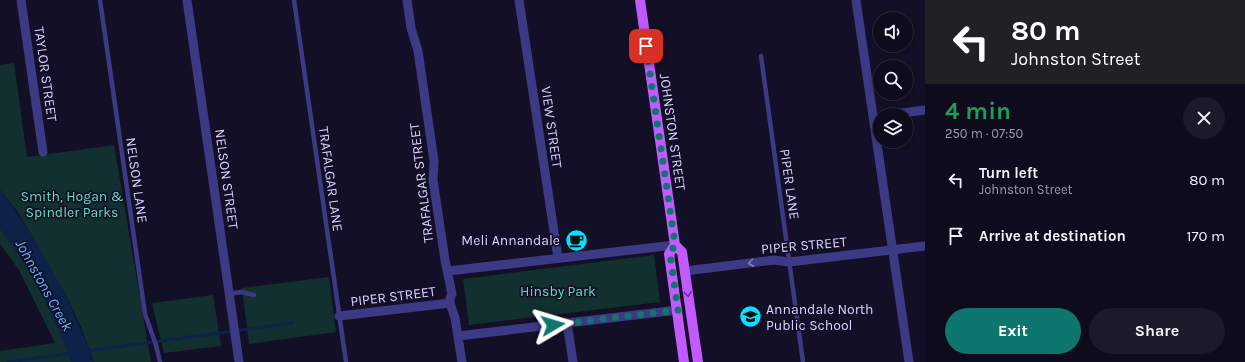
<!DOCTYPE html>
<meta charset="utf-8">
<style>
body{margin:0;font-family:Karla,sans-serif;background:#1c1929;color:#f1f3f6;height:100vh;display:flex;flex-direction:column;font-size:15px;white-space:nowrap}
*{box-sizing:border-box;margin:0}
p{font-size:13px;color:#9b9ba3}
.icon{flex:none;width:22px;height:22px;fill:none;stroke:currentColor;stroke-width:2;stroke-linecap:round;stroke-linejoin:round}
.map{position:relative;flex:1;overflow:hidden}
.side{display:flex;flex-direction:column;background:#0e0b1c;width:320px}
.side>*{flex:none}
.top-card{background:#202124;color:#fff;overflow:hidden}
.controls{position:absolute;left:873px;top:12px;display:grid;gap:8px}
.controls a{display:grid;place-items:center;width:40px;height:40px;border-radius:50%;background:#0e0b1c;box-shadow:0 2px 6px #0003,0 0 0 1px #2e2b3b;font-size:20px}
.pin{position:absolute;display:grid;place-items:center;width:34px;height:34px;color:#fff;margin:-17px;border-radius:8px;box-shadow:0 2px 6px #0006}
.me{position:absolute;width:44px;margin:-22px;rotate:83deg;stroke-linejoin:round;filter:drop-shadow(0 0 3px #0008)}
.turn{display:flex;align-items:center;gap:14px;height:84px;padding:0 20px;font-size:18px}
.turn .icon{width:52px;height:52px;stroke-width:2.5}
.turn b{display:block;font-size:28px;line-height:34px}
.round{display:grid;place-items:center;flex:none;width:42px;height:42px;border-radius:21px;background:#1c1929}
.headline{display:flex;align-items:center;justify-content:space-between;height:68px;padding:0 20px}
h1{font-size:24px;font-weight:700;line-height:30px;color:#1e9e55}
.button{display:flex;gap:8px;margin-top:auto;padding:8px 20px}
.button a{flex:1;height:46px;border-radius:24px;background:#0f766e;color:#fff;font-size:16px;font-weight:700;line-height:46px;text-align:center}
.button a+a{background:#1c1929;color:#f1f3f6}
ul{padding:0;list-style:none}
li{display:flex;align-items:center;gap:12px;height:56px;padding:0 20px}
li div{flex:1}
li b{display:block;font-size:15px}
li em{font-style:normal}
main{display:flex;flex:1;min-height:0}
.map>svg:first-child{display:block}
.green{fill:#12302f}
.water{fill:#0c2248}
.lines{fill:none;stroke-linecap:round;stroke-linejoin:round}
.stream{stroke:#0c2248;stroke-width:3}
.service{stroke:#3d3a85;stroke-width:4.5}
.minor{stroke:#3d3a85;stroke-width:9}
.primary{stroke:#c25bff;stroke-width:10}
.oneway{stroke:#837fbc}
.oneway2{stroke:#623188}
.route{stroke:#0f766e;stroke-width:7;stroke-dasharray:0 12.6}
.labels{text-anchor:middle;stroke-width:3.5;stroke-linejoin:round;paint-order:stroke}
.street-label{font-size:14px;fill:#d9d4ff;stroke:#130f26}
.park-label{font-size:14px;fill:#5fe0c0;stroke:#130f26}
.poi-label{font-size:14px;fill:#d9d4ff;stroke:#130f26;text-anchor:end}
.water-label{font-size:15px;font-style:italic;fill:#62b6ff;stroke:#130f26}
</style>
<main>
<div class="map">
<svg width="925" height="362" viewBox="0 0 925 362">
<rect width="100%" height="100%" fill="#130f26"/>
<path class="green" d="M14,63L27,157L114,145L151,362H94L81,327L64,292L19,214L0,190V65Z
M0,228C31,269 54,314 72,362H0V351L55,343L19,270L0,244Z
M654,255L660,302L469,325L463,279Z
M329,277L336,332L249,344L242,288Z
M213,295L221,346L164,353L152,303Z"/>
<path class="water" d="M0,190C40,243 71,300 94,362H72L45,300L30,272L0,228Z"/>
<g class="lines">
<path class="stream" d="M87,351L293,323
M8,362L72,353"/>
<path class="service" d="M100,0L145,314L156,345L160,362
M294,0L346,362
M761,56L803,362
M230,294L241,292L254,295"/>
<path class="minor" d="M21,0L43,152
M187,0L239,362
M407,0L411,28L418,51L434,161L433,180L445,260L452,294L450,298V303L455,318L462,362
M519,0L558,258
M856,0L909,362
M888,115L925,110
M448,271L675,245
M685,271L774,260L789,262L925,246
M339,316L450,303
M567,323L573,362
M458,336L678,310"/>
<path class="primary" d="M640,0L675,245L682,252L698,362
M675,245L669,254L684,362"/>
</g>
<defs><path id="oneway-chevron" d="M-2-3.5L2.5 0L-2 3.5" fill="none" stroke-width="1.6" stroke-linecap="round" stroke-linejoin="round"/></defs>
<use class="oneway" href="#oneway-chevron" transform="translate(751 263) rotate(173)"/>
<use class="oneway2" href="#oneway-chevron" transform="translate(688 294) rotate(82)"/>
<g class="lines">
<path class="route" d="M553,325L678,310L670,254L675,244L646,46"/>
</g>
<defs>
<symbol id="cafe-disc" viewBox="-11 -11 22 22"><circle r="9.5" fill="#00e5ff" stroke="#130f26"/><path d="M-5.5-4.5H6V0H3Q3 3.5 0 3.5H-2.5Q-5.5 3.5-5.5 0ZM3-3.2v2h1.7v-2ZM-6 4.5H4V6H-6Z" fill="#111"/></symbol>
<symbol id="school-disc" viewBox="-11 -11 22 22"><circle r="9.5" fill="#00e5ff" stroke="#130f26"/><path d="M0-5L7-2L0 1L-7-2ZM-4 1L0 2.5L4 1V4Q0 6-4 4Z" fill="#111"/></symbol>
</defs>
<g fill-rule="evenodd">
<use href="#cafe-disc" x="564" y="228" width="25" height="25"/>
<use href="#school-disc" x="738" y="304" width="25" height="25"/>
</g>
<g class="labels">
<g class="street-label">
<text transform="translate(46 74) rotate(82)" y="5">TAYLOR STREET</text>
<text transform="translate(552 127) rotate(82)" y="5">VIEW STREET</text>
<text transform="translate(673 132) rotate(82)" y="5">JOHNSTON STREET</text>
<text transform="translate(227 179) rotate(82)" y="5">NELSON STREET</text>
<text transform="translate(331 179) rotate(82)" y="5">TRAFALGAR LANE</text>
<text transform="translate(137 180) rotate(82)" y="5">NELSON LANE</text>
<text transform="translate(421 183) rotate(-97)" y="5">TRAFALGAR STREET</text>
<text transform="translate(790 184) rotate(82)" y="5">PIPER LANE</text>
<text transform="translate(804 245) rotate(-5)" y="5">PIPER STREET</text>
<text transform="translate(393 296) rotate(-7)" y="5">PIPER STREET</text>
</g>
<g class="park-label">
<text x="72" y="201">Smith, Hogan &amp;<tspan x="72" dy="16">Spindler Parks</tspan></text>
<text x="558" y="296">Hinsby Park</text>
</g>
<g class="poi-label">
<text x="560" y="245">Meli Annandale</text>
<text x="766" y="314" text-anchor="start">Annandale North<tspan x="766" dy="16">Public School</tspan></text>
</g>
<g class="water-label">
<text transform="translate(44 285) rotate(61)" y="5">Johnstons Creek</text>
</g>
</g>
</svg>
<div class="controls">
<a><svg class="icon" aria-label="sound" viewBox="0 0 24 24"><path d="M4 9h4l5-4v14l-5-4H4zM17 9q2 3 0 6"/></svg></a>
<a><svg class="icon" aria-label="search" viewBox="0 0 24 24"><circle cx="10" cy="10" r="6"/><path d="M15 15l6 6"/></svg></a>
<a><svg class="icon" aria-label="layers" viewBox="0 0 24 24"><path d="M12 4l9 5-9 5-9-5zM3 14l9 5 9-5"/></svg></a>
</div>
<div class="pin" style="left:646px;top:46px;background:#d93025"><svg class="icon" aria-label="arrive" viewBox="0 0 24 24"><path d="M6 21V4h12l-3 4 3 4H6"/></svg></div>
<svg class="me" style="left:553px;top:325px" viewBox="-20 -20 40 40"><path d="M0-17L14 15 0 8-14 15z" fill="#0f766e" stroke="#fff" stroke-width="4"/></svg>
</div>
<section class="side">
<div class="top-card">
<div class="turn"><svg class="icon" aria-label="left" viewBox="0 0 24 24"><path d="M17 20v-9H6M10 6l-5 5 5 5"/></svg><div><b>80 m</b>Johnston Street</div></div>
</div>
<div class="headline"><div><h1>4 min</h1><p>250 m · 07:50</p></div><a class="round"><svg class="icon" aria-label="close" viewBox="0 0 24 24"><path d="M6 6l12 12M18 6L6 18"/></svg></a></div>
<ul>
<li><svg class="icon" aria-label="left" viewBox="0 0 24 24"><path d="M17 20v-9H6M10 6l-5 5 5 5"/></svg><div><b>Turn left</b><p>Johnston Street</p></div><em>80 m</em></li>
<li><svg class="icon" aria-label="arrive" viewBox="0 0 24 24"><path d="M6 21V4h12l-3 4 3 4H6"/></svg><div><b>Arrive at destination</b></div><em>170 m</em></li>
</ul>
<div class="button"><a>Exit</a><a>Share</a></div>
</section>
</main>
